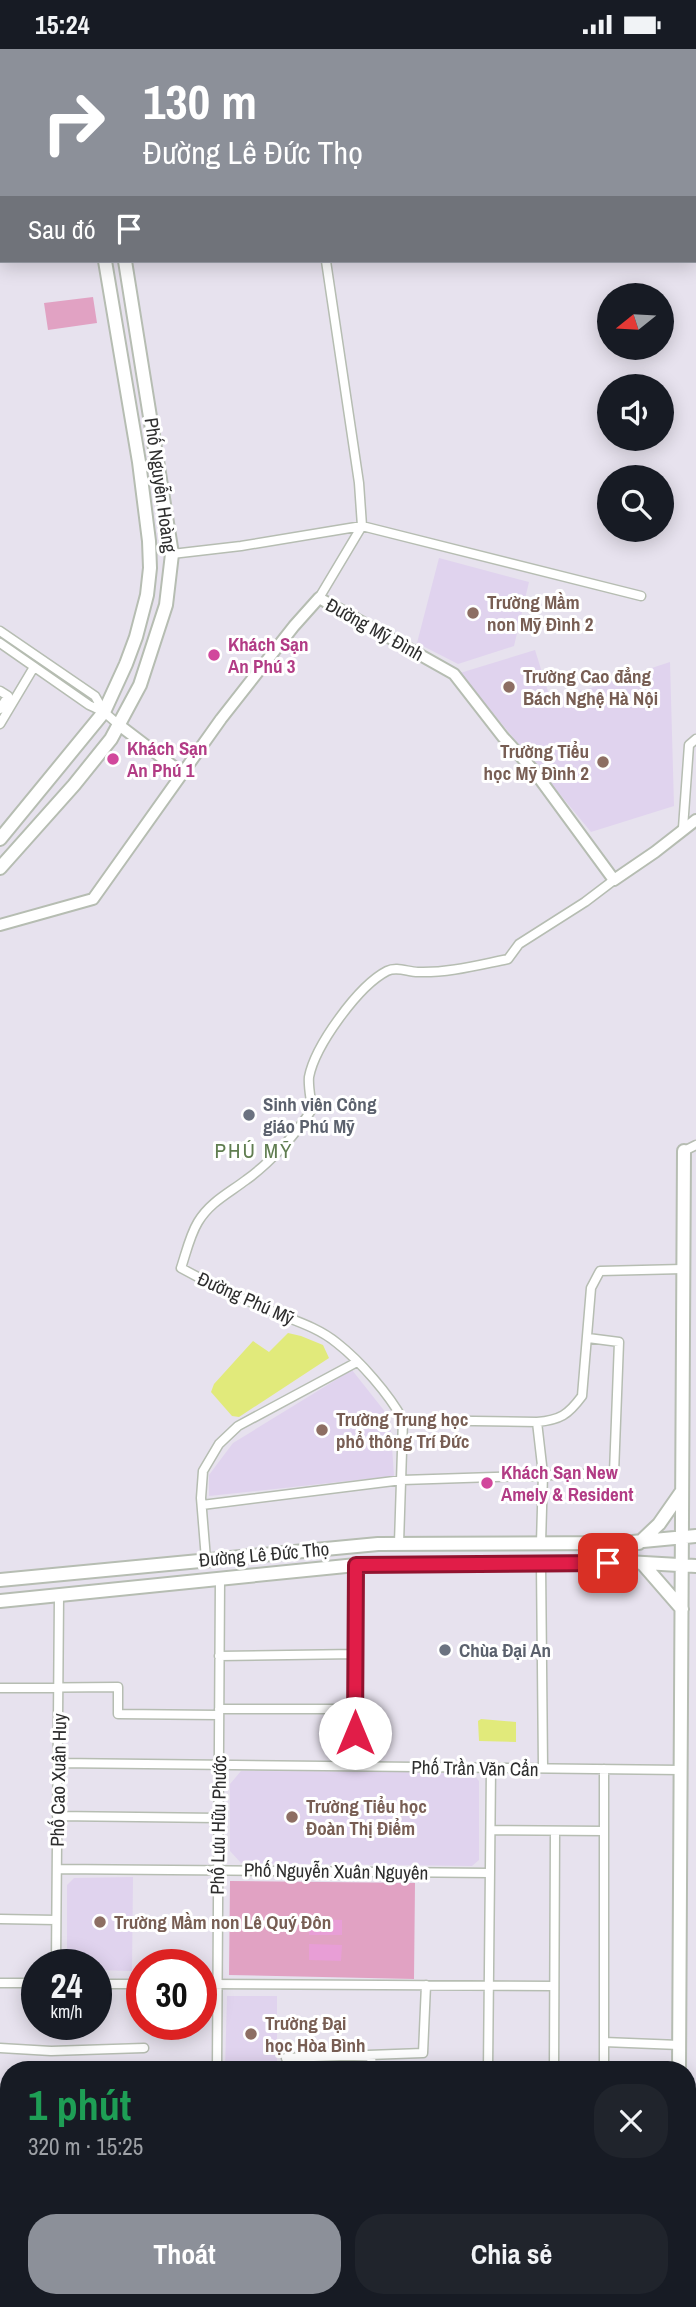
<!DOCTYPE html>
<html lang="vi">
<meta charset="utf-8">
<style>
body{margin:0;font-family:"Archivo Narrow",sans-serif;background:#20242c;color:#f1f3f6;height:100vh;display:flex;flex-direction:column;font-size:26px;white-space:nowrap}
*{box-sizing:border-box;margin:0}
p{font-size:23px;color:#9ea1a6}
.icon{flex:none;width:38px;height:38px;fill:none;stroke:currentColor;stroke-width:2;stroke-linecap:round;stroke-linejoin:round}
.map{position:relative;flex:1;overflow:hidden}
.details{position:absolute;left:0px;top:2012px;width:696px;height:247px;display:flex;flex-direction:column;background:#171b24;border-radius:28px 28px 0 0;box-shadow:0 4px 18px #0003}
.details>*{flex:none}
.hud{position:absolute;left:0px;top:0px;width:696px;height:214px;box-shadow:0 4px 18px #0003;background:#8c9099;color:#fff;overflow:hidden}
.needle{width:46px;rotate:252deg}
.tools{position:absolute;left:597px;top:234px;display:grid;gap:14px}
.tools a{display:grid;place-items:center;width:77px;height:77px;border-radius:50%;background:#171b24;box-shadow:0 4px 18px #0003;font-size:35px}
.speed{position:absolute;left:21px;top:1900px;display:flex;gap:14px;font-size:35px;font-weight:700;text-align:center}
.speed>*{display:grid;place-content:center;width:91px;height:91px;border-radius:50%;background:#171b24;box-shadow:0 4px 18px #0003;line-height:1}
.speed small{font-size:18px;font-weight:400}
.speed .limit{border:10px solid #d22;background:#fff;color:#111}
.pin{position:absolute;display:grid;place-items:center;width:60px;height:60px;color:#fff;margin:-30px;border-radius:14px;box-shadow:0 4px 10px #0006}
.me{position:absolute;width:77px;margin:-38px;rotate:0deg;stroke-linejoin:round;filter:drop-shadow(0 0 5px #0008)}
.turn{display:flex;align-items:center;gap:24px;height:147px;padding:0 28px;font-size:32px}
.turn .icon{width:91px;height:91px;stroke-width:2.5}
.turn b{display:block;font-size:49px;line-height:60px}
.then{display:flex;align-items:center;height:66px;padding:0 28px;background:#0003;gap:14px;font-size:26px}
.round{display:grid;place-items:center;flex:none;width:74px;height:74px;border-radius:28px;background:#20242c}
.headline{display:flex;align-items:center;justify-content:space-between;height:119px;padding:0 28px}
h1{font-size:42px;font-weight:700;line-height:52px;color:#1e9e55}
.cta{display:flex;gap:14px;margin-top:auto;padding:14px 28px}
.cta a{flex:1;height:80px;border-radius:28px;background:#8c9099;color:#fff;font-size:28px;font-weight:700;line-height:80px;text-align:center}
.cta a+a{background:#20242c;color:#f1f3f6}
.status{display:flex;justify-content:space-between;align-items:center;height:49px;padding:0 35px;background:#171b24;direction:ltr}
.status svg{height:19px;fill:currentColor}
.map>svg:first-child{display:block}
.education{fill:#e0d3ee}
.green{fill:#e1a2c3}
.pitch{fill:#e89ed6}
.water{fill:#e1ea7b}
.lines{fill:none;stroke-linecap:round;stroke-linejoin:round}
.minor-casing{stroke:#b6bdb2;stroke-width:11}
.tertiary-casing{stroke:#b6bdb2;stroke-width:14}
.secondary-casing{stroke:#b6bdb2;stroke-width:16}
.primary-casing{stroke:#c4c4c4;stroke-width:16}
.motorway-casing{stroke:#c4c4c4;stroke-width:19}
.minor{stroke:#fff;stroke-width:8}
.tertiary{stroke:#fff;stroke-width:10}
.secondary{stroke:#fff;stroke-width:12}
.primary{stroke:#b56aeb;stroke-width:12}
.motorway{stroke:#8964f7;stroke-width:16}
.route-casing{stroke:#92132f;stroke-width:18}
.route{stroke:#e11d48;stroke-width:12}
.education-dot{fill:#8d6e63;stroke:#fff;stroke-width:2.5}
.hotel-dot{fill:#d1479c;stroke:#fff;stroke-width:2.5}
.worship-dot{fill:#6b7280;stroke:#fff;stroke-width:2.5}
.labels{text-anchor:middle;stroke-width:6;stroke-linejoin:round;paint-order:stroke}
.street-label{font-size:19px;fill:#2e2e2e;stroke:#fff}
.education-label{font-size:19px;font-weight:bold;fill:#785e54;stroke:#fff;text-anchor:start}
.hotel-label{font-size:19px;font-weight:bold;fill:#b23c85;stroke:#fff;text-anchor:start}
.worship-label{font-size:19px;font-weight:bold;fill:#5b616d;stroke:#fff;text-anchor:start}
.neighbourhood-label{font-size:21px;letter-spacing:2px;fill:#607d50;stroke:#fff}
</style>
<div class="status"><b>15:24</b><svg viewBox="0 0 49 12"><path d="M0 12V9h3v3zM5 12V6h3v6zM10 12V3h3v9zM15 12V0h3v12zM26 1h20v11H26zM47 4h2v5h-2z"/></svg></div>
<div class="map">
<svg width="696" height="2258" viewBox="0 0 696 2258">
<rect width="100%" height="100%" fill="#e7e2ee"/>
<path class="education" d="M439,509L529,533L514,597L458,615L417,594Z
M535,601L551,652L670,613L674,757L591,783L460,624Z
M352,1321L390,1369L394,1427L209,1447V1426L233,1394Z
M241,1722L471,1723L479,1732V1811L472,1817L241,1814L230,1802V1735Z
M133,1828L132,1922L96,1921V1916H72L67,1910V1836L74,1829Z
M227,1947H277V2021H225Z"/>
<path class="green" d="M93,248L97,274L48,281L44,254Z
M230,1832L415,1834L414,1930L229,1926Z"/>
<path class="pitch" d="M310,1870L342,1871V1886H309Z
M309,1895L342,1896L341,1912L309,1911Z"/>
<path class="water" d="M288,1284L301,1287L323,1296L329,1309L239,1368L232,1367L211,1343L214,1335L253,1292L269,1303Z
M481,1670L516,1673V1693L479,1692L478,1672Z"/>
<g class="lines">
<defs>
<path id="minor" d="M172,505L241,497L362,477L641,547
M319,549L362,477L359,434L326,212
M0,582L95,647L104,663
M0,594L89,656L104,663L119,676
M0,642L8,647L0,660
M0,675L34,618
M683,779L689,696L696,690
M684,1102L696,1096
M403,1371L537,1373L543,1425L541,1494
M537,1373C560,1371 568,1366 582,1347L591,1239L600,1222L683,1220
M202,1456L402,1431L614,1424L619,1293L588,1289
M399,1494L403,1371C389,1345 360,1312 337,1294C315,1276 288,1270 264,1259C236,1247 208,1234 181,1219C186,1204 190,1186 198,1173C210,1153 229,1144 246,1131C270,1114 297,1084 312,1060C311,1050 308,1038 309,1028C315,997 358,937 387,922C397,917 408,923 418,923C449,924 478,916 508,910L519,895L585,853L614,831
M206,1510L201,1449L203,1422L219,1395L238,1377L357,1313
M541,1515L543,1719
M219,1607L356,1605
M0,1639L118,1638V1665L219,1666
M219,1660H355
M58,1714L681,1721
M355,1717L356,1516
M57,1767L218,1769
M491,1781L604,1782
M57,1820L490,1824
M0,1870L56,1871
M56,1916L59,1547
M0,1934H37
M96,1935H142
M201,1935L554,1937
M604,1993L679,1996
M0,1999L51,2002L144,1999
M371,2006L372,2021
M286,2009L423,2004L426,1936
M217,2021L220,1530
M488,2021L491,1719
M554,2021L555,1782
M604,2021V1720
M0,2216L9,2209
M0,2247L6,2252V2258
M73,2250V2258
M161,2250V2258
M274,2250V2258
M482,2250L483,2258
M531,2250V2258
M579,2250V2258
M118,2258V2250
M213,2258V2250
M317,2258V2250
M392,2258V2250
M436,2258V2250"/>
<path id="tertiary" d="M119,676L182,724
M0,876L93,850L221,670L294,577L319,549L454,625L503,688L534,722L614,831L655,803L696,771
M0,2107H9
M688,2109L696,2110
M0,2137H9
M688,2139H696"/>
<path id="secondary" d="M73,0V2
M89,0L90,2
M0,790L104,663L126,615L136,588L147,546L150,519L149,492L139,413L105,212
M0,819L74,736L111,690L140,636L166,556L172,505L125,212
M639,1494L659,1475L682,1442
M642,1514L682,1560
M0,1531L378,1495L622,1494L696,1487
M0,1552L356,1516L627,1513L696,1517
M679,2021L684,1102
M677,2258V2250"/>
<path id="primary" d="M639,0L640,2
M541,2L553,0
M695,20L696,19
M0,86H2
M0,139H2"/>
<path id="motorway" d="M606,2L614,0
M695,5H696
M0,101L2,100
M0,125H2"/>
</defs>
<use href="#minor" class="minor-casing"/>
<use href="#tertiary" class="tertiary-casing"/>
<use href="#secondary" class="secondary-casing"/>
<use href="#primary" class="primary-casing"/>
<use href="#motorway" class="motorway-casing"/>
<use href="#minor" class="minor"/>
<use href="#tertiary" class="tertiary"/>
<use href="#secondary" class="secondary"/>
<use href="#primary" class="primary"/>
<use href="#motorway" class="motorway"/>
</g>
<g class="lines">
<defs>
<path id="route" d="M355,1684L356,1516L608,1514"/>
</defs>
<use href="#route" class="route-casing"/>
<use href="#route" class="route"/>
</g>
<g class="education-dot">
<circle cx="473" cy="564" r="7"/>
<circle cx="509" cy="638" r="7"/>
<circle cx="603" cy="713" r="7"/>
<circle cx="322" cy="1381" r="7"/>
<circle cx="292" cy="1768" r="7"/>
<circle cx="100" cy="1873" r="7"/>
<circle cx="251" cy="1985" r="7"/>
</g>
<g class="hotel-dot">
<circle cx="214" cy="606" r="7"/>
<circle cx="113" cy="710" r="7"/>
<circle cx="487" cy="1434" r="7"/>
</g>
<g class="worship-dot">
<circle cx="249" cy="1066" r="7"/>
<circle cx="445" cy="1601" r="7"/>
</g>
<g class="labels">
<g class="street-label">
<text transform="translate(161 436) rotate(82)" y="7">Phố Nguyễn Hoàng</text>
<text transform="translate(375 580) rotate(29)" y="7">Đường Mỹ Đình</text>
<text transform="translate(246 1249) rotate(24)" y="7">Đường Phú Mỹ</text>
<text transform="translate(264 1505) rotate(-5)" y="7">Đường Lê Đức Thọ</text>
<text transform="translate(475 1719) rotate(1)" y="7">Phố Trần Văn Cẩn</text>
<text transform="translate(58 1731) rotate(-89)" y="7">Phố Cao Xuân Huy</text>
<text transform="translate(218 1776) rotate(-89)" y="7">Phố Lưu Hữu Phước</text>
<text transform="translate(336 1822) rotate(1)" y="7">Phố Nguyễn Xuân Nguyên</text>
</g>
<g class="education-label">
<text x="487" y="560">Trường Mầm<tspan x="487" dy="22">non Mỹ Đình 2</tspan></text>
<text x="523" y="634">Trường Cao đẳng<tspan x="523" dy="22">Bách Nghệ Hà Nội</tspan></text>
<text x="589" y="709" text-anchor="end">Trường Tiểu<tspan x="589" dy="22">học Mỹ Đình 2</tspan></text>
<text x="336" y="1377">Trường Trung học<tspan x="336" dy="22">phổ thông Trí Đức</tspan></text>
<text x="306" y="1764">Trường Tiểu học<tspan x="306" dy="22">Đoàn Thị Điểm</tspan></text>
<text x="114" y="1880">Trường Mầm non Lê Quý Đôn</text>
<text x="265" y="1981">Trường Đại<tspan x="265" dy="22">học Hòa Bình</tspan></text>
</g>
<g class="hotel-label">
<text x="228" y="602">Khách Sạn<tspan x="228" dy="22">An Phú 3</tspan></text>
<text x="127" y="706">Khách Sạn<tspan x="127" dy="22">An Phú 1</tspan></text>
<text x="501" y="1430">Khách Sạn New<tspan x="501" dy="22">Amely &amp; Resident</tspan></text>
</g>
<g class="worship-label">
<text x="263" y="1062">Sinh viên Công<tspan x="263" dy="22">giáo Phú Mỹ</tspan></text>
<text x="459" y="1608">Chùa Đại An</text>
</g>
<g class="neighbourhood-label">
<text x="254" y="1109">PHÚ MỸ</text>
</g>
</g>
</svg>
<div class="tools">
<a><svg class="needle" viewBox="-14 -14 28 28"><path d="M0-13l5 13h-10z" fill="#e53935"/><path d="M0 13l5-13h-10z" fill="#9ea1a6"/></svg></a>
<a><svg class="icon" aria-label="sound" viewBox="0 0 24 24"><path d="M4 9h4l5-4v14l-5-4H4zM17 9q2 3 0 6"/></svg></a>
<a><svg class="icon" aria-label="search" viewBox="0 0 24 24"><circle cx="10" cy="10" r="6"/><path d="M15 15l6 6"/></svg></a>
</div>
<div class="speed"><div>24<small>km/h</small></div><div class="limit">30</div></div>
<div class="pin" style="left:608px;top:1514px;background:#d93025"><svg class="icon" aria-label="arrive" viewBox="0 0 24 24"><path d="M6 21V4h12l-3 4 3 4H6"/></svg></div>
<svg class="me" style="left:355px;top:1684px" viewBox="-20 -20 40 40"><circle r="19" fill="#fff"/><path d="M0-13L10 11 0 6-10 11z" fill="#e11d48"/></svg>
<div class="hud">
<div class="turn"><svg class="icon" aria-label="right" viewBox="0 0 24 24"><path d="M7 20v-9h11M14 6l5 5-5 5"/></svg><div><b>130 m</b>Đường Lê Đức Thọ</div></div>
<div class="then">Sau đó<svg class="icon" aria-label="arrive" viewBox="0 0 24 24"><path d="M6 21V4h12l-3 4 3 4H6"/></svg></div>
</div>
<section class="details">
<div class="headline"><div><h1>1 phút</h1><p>320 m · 15:25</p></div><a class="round"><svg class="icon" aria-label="close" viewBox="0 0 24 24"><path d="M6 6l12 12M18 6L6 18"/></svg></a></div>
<div class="cta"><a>Thoát</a><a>Chia sẻ</a></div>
</section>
</div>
